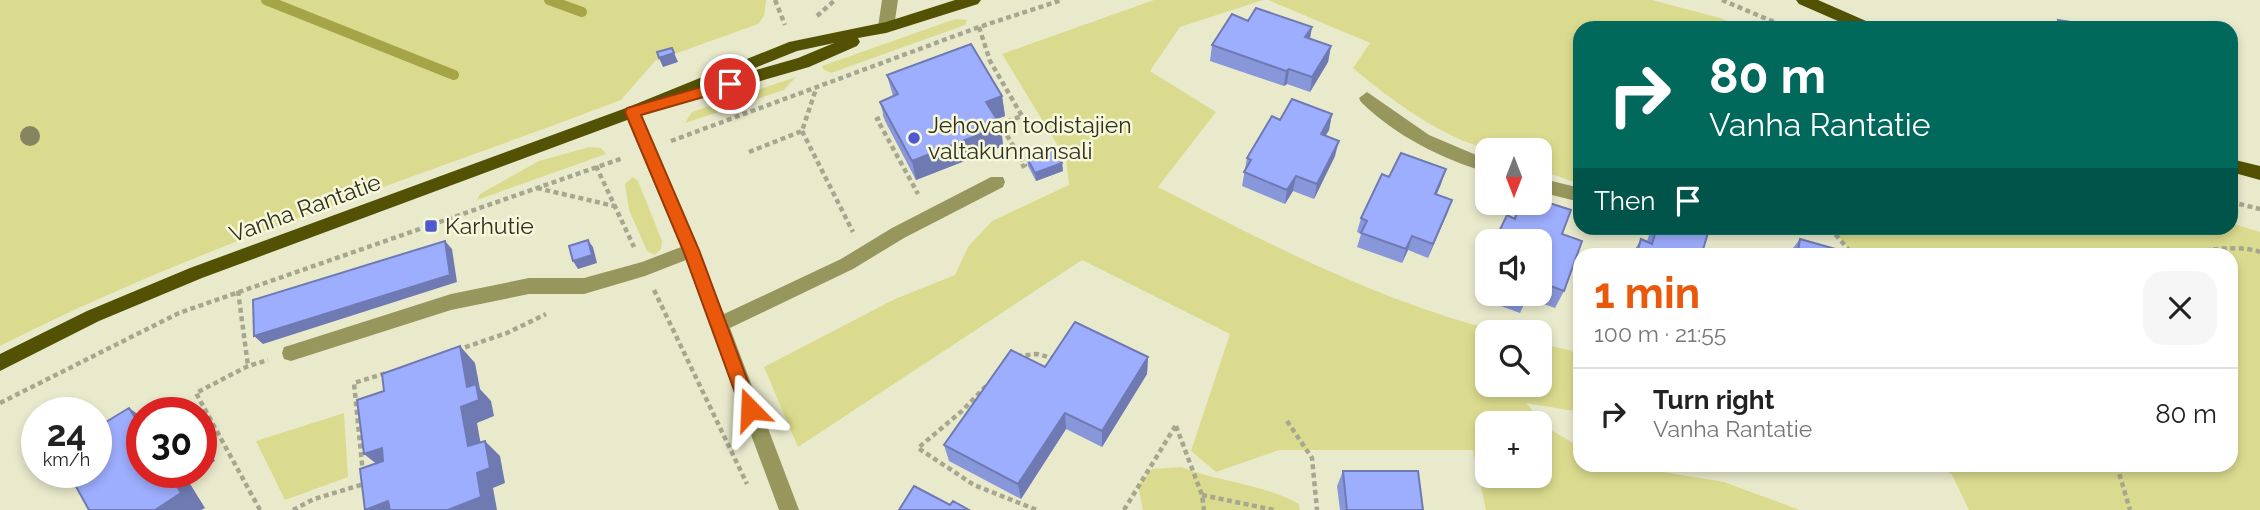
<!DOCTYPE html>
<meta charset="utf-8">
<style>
body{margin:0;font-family:Raleway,sans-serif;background:#f6f6f6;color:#222;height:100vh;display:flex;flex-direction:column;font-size:26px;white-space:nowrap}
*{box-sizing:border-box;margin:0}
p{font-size:23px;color:#767676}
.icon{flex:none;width:38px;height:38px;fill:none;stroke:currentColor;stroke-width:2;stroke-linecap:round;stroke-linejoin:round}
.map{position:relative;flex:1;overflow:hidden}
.drawer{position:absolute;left:1573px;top:248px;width:665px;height:224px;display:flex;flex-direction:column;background:#fff;border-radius:21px;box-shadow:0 4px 10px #0003}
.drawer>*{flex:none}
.guide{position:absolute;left:1573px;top:21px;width:665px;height:214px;border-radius:21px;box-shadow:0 4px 10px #0003;background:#00695c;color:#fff;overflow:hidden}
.needle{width:46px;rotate:180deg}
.fabs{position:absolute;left:1475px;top:138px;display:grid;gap:14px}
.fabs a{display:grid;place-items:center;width:77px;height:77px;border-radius:14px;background:#fff;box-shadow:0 4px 10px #0003;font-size:35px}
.speed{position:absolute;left:21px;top:397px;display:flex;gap:14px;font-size:35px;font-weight:700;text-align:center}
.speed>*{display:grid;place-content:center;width:91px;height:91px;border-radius:50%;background:#fff;box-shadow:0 4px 10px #0003;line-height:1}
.speed small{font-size:18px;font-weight:400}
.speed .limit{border:10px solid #d22;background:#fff;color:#111}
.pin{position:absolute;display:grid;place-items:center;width:60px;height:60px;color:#fff;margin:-30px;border:4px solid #fff;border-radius:50%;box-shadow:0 2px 7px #0007}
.me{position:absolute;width:77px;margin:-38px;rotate:339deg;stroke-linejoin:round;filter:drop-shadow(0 0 5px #0008)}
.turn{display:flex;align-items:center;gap:24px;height:147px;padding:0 21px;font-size:32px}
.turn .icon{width:91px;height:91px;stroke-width:2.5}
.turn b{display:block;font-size:49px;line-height:60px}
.then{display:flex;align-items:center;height:66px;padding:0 21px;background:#0003;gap:14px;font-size:26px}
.round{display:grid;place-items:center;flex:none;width:74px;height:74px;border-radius:21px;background:#f6f6f6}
.headline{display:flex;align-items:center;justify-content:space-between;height:119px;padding:0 21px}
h1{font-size:42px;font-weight:700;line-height:52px;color:#ea580c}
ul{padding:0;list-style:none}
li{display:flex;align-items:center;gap:21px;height:91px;padding:0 21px;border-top:2px solid #e0e0e0}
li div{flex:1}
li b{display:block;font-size:26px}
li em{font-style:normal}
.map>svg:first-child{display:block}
.green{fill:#dbdb8f;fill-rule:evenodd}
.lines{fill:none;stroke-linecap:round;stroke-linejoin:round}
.stream{stroke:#a5a447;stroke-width:10}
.path{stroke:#a7a790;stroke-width:4.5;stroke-dasharray:5 3.5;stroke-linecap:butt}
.minor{fill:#97975d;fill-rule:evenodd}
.major{fill:#535204;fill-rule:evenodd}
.tree{fill:#858561}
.wall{fill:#8896da}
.shaded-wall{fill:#6f7ab2}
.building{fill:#9eaefe;stroke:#6f7ab2;stroke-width:2}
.route{fill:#ea580c;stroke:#983908;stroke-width:2}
.poi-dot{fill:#4f59cf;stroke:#f7f8d9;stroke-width:2.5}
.labels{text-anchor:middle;stroke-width:5;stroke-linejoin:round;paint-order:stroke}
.poi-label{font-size:23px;fill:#2f2f24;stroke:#f7f8d9;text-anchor:start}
.street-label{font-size:23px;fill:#2f2f24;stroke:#f7f8d9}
</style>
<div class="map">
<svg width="2260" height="510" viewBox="0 0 2260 510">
<rect width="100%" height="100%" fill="#e9eacc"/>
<path class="green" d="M0,0H766V2L764,16L758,24L655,61L621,100C414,179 198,245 0,346Z
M1154,0H1263L1180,27L1150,71L1216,112L1158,187C1269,244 1380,302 1501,332H1488V385H1540V343L1580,353V412L1526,403L1548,428L1580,447V466L1650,470L1724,482L1800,510H1486L1473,450H1279L1216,472L1191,451L1230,334L1082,260L798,447L764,367L895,299L955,275L968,247L992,221L1069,185L1066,159L1002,54ZM1488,424H1540V476H1488Z
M1268,0H1652L1720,18L1744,28H1580V184L1540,170V150C1525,150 1506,154 1491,150C1442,138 1391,100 1353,68L1370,43Z
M955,19L967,20L965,25L831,73L823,69L822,66Z
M796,77L784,90L685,123L692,112Z
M589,147L601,148L606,154L477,200L480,194L539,161Z
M633,177L638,181L662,241L661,249L655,255L647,251L629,210L625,184Z
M2231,223L2260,232V510H1969L1952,475L1940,466H2231V256L1854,255L1833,230L1836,228H2231Z
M344,413L348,477L285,500L256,441Z
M1182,467C1221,483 1262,483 1299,504L1300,510H1143L1138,486L1152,469Z"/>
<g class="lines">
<path class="stream" d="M266,0L454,75
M549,0L582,12"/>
<path class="path" d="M775,0L785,25
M1722,0L1788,28
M817,16L835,0
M979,27L990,61L1022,116L1000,124L1025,165L1019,168
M888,115L877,119L918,194
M802,131L853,232
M671,141L979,27L1062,0
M749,152L802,131L817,86
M596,166L634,247
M537,188L614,206
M2231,202L2260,209
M1830,228L1854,256
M2180,256C2203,250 2237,244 2260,252
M654,290L747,484
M238,291L248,366
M457,350L507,333L546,314
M1017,356L1037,354L1056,359
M986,386L962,411L918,448L974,485L1037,510
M0,403L179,313L623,158
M1287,421L1312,458L1317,510
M1176,426L1202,495L1204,510
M2117,466L2130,510
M363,474L354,383L386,373
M1202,495L1274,510
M260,510L196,393L248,366L268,360
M293,510L314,499L364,484
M1124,510L1176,425"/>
<path class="minor" d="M882,0H898L894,27L886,33L878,27Z
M1367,92L1429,135L1488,160V173C1441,158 1397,137 1361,102L1359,98Z
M632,106L640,112L724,314L841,259L892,228L991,177H1003L1005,182L1003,187L904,238L853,269L730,328L799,510H779L686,260L645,276L584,294H529L451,310L291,361L284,359L282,353L284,347L291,345L451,294L529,278H584L642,262L681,247L624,112Z
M1540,178L1580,188V202L1540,192Z"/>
<path class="major" d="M955,0H981L978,4L886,33L858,38L860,42L857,46L809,67L719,93L713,91L712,86L638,116L202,278L99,321L0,371V354L87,311L190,268L626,108L789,42L886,22ZM834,43L798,58L735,76L797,51Z
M1796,0H1818L1873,24L1876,28H1854L1799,4Z
M2231,159L2260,166V180L2231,172Z"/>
</g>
<circle class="tree" cx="30" cy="136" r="10"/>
<path class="wall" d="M2058,20L2103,28H2051Z
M1248,21L1312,27L1310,39L1331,46L1328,62L1310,92L1287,84L1284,86L1210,61L1212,45Z
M887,75L1002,96L1005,116L996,119L1001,126L1003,146L916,180L885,121L880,102L893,96Z
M1332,114L1329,130L1325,136L1335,156L1314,199L1293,191L1285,204L1242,186L1247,158L1280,120Z
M1027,158L1062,163L1063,171L1036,181L1028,166Z
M1389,177L1441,184L1437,194L1452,200L1428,258L1408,250L1402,263L1357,247L1361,234L1357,232L1361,218Z
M1520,203H1540L1562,234L1564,291L1555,308L1527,298L1520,313L1476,297L1482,279L1478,278L1488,256V294H1540V242L1513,219Z
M1653,228H1692L1701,256H1631L1641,239L1647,241L1649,235Z
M1800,239L1845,256H1788L1789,253Z
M1148,357L1147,374L1102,447L1066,429L1021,499L949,461L944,445L1045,367Z
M1343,471L1423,510H1340L1337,486Z"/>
<path class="shaded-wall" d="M1312,27L1309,42L1305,37Z
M1331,46L1328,62L1310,92L1312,77Z
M672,48L678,62L663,67L659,58Z
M1289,69L1287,84L1284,86L1286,71Z
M1002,96L1005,116L989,122L986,102Z
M1332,114L1329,130L1318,149L1321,134Z
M1001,126L1003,146L916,180L912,161Z
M1339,141L1335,156L1314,199L1317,184Z
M1062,163L1063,171L1036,181L1035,173Z
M1446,169L1441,184L1430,208L1435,194Z
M1296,176L1293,191L1285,204L1287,190Z
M1452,200L1447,214L1428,258L1433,244Z
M1412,236L1408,250L1402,263L1406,249Z
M588,240L593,247L597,263L578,269L573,261Z
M445,241L452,249L457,282L263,344L254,336Z
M460,346L475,363L480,389L491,401L494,416L477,423L484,462L468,446L461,407Z
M1148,357L1147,374L1102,447V431Z
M129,408L142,417V429Z
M1065,413L1066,429L1021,499L1018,484Z
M201,438L215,461L201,470Z
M485,441L500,456L505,483L493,488L497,510H448L477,473Z
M382,448L400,463L383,469L364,454Z
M169,472H197L187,479L205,508L201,510H155Z
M388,501L399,510H365Z"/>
<path class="building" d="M1256,8L1312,27L1305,37L1331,46L1312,77L1289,69L1286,71L1212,45L1232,14L1248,21Z
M2058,20L2103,27V28H2060Z
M971,44L1002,96L986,102L1001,126L912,161L880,102L898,94L887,75Z
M672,48L674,53L659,58L657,52Z
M1292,99L1332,114L1321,134L1339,141L1317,184L1296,176L1287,190L1244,172L1251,160L1247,158L1272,116L1280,120Z
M1054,148L1062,163L1035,173L1027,158Z
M1401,153L1446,169L1435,194L1452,200L1433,244L1412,236L1406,249L1361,233L1367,221L1361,218L1382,174L1389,177Z
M1540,200L1571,210L1562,234L1582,241L1564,291L1540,282V242H1494L1507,215L1515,219L1520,203H1540Z
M1657,228H1692L1708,233L1701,256H1636L1641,239L1652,244Z
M1800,239L1846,252L1845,256H1797Z
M588,240L592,255L573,261L569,246Z
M445,241L450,275L254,336L253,300Z
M1488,269V280L1484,279Z
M1075,322L1148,357L1102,431L1065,413L1018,484L944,445L1011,350L1045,367Z
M460,346L467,387L476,384L479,400L461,407L468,446L485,441L490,468L477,473L481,497L448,510H390L388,501L365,510L360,469L383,461L382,448L364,454L357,400L384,391L382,374Z
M129,408L142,429V472H169L181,493L155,510H89L68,472H96V428Z
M1343,471H1418L1423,510H1347Z
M914,486L950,505L953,501L969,510H899Z"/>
<path class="route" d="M730,79L735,80L737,84L735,88L641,115L699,250L758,409L756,414L750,417L743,414L741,409L683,250L625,112L627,108Z"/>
<g class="poi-dot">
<circle cx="914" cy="138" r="7"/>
<rect x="424" y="219" width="14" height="14" rx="3.5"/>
</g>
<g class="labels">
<g class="poi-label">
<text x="928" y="133">Jehovan todistajien<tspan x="928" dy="26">valtakunnansali</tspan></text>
<text x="445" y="234">Karhutie</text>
</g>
<g class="street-label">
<text transform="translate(305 208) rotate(-20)" y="8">Vanha Rantatie</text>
</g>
</g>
</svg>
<div class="fabs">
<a><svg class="needle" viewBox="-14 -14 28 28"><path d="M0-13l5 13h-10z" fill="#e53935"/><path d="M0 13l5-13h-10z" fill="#767676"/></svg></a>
<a><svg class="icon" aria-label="sound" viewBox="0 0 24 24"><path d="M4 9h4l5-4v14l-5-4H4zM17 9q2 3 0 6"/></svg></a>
<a><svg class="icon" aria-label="search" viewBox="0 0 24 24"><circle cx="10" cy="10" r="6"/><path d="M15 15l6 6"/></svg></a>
<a>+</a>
</div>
<div class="speed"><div>24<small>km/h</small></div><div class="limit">30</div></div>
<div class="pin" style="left:730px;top:84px;background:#d93025"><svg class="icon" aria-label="arrive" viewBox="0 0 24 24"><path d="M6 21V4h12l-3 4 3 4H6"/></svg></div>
<svg class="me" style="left:750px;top:409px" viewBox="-20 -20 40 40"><path d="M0-17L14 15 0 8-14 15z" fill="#ea580c" stroke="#fff" stroke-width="4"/></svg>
<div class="guide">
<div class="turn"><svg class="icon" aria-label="right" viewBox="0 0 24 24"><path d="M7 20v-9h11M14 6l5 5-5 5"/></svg><div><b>80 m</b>Vanha Rantatie</div></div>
<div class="then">Then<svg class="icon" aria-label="arrive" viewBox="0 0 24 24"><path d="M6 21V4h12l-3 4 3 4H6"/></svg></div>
</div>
<section class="drawer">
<div class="headline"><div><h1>1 min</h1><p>100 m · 21:55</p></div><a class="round"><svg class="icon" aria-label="close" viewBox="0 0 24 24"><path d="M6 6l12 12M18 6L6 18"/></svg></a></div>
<ul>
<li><svg class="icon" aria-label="right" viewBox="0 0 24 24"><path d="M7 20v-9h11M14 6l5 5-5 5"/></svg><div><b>Turn right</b><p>Vanha Rantatie</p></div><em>80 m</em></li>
</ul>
</section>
</div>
